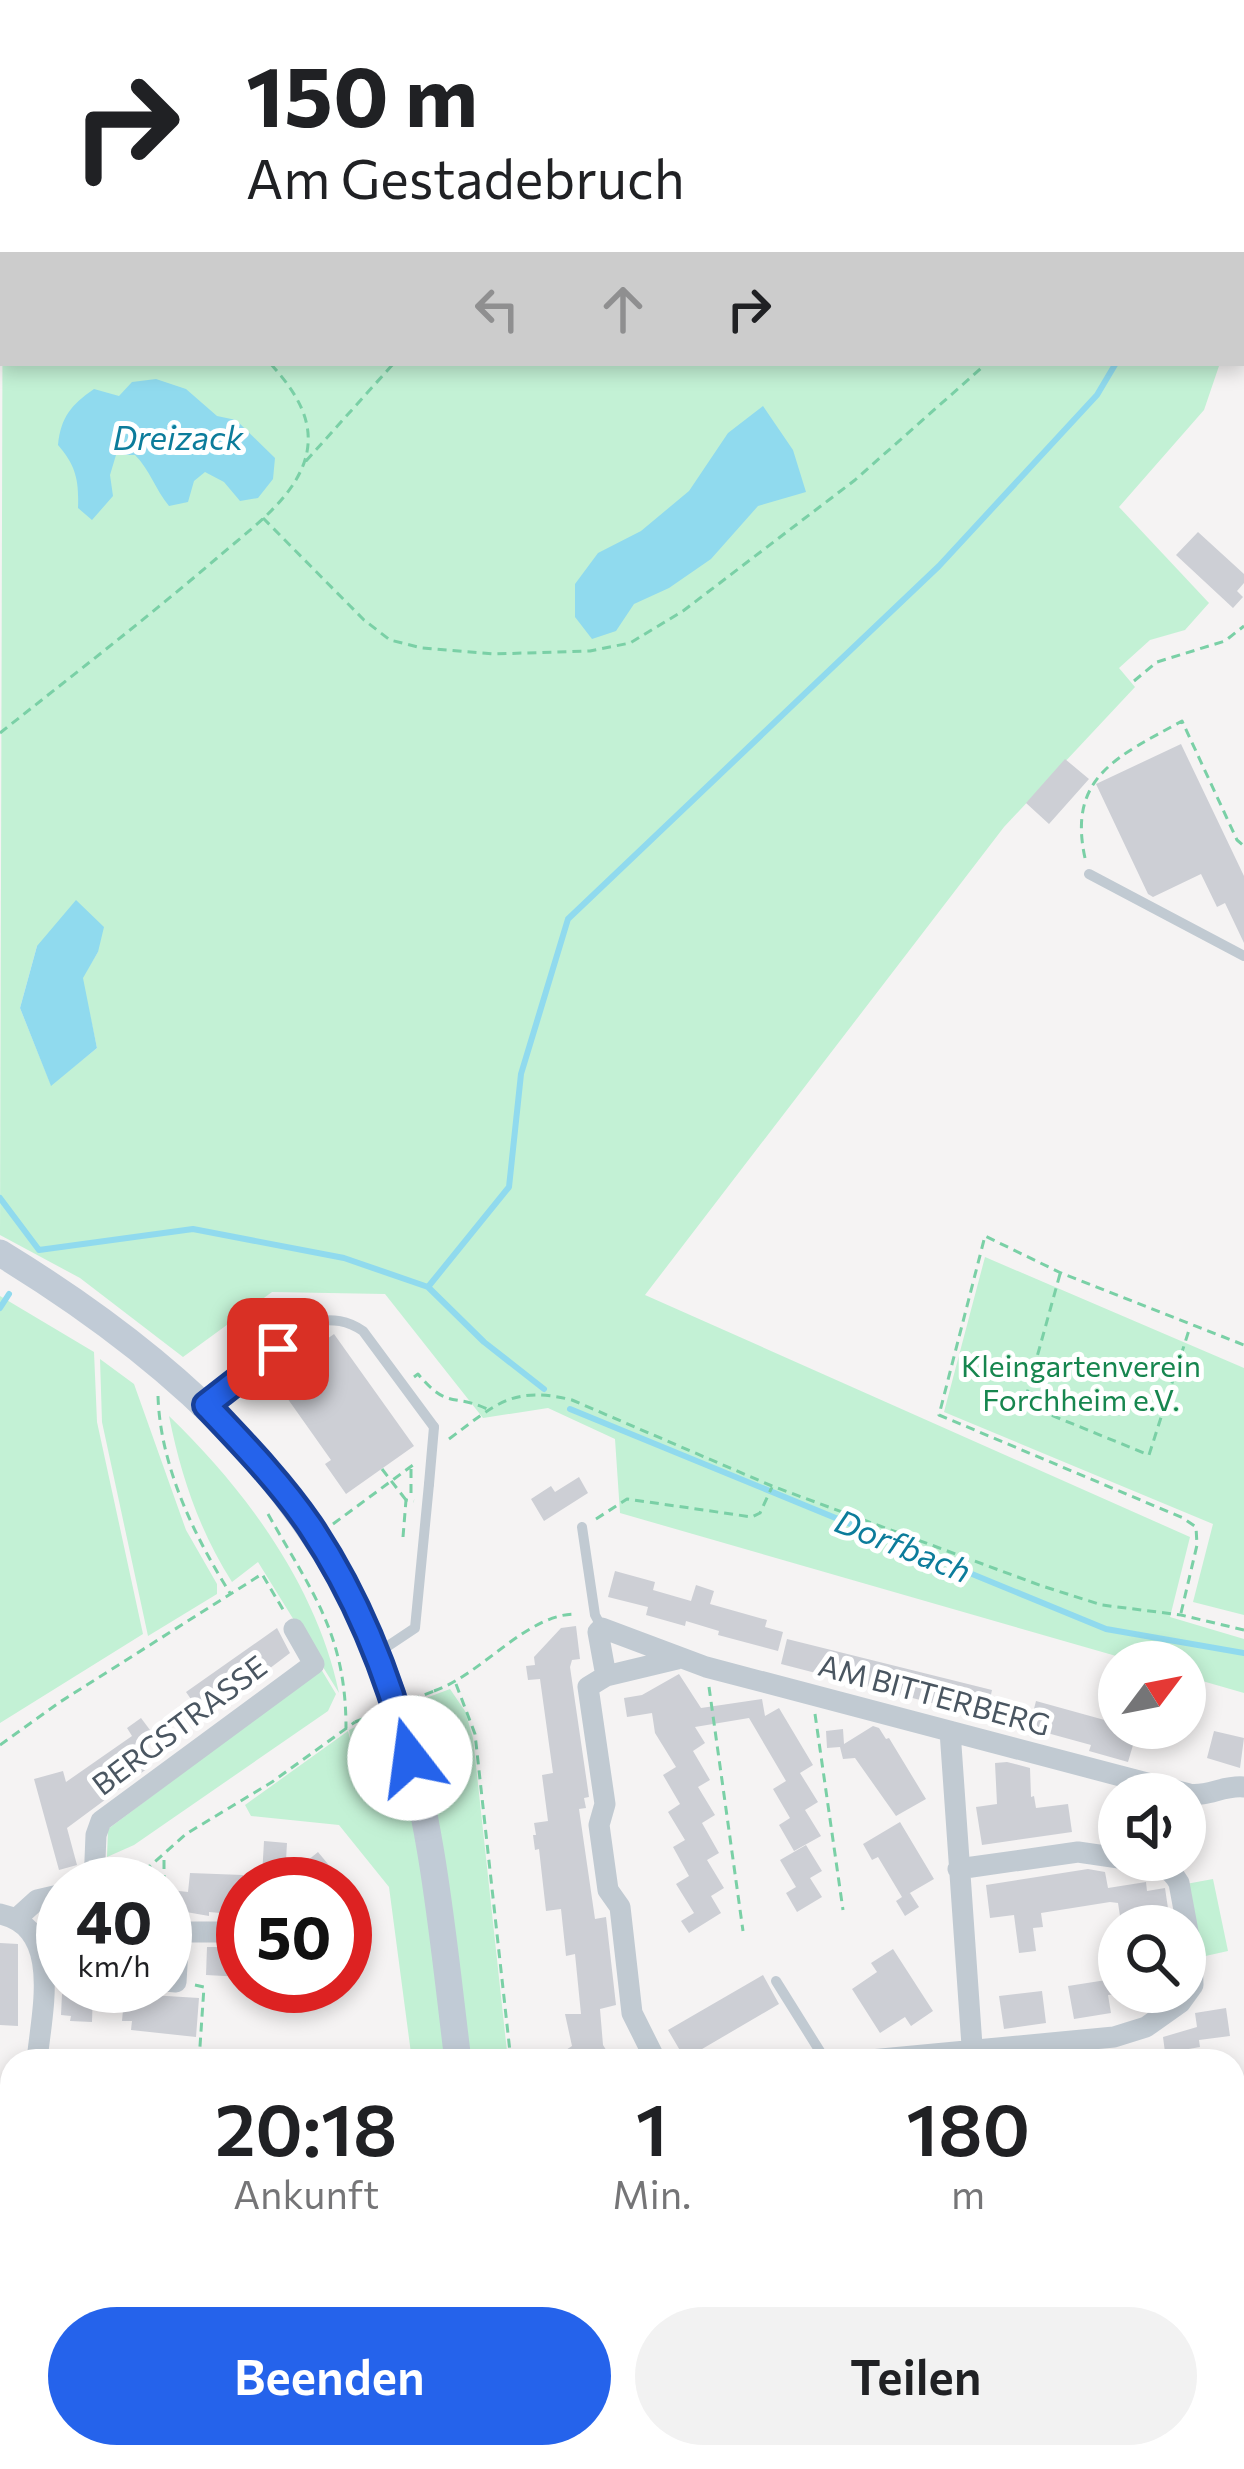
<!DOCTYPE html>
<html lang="de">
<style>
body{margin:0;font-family:Commissioner,sans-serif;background:#f2f2f2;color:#202124;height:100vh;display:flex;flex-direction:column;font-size:45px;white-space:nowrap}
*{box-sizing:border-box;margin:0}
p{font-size:39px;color:#757577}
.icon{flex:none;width:66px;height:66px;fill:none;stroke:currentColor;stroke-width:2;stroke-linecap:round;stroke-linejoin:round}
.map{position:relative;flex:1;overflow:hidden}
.drawer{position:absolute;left:0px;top:2049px;width:1245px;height:420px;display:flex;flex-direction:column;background:#fff;border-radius:36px 36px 0 0;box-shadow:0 6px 18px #0003}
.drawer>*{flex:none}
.top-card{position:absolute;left:0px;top:0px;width:1245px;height:366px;box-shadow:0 6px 18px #0003;background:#fff;color:#202124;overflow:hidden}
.needle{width:78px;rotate:58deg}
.controls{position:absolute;left:1098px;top:1641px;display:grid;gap:24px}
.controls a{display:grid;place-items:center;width:108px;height:108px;border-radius:50%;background:#fff;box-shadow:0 6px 18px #0003;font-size:60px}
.speed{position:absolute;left:36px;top:1857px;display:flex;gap:24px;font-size:60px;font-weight:700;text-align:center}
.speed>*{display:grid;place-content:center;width:156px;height:156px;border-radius:50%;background:#fff;box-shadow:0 6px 18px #0003;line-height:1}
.speed small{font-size:30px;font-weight:400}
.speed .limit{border:18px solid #d22;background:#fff;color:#111}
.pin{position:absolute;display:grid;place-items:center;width:102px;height:102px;color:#fff;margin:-51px;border-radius:24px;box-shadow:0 6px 18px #0006}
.me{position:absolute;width:132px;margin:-66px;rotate:345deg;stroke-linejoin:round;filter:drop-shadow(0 0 9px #0008)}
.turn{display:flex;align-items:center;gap:42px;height:252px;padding:0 48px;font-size:54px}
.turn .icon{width:156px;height:156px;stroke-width:2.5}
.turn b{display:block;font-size:84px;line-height:102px}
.lanes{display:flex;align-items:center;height:114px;padding:0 48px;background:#0003;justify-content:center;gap:60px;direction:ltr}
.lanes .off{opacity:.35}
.eta{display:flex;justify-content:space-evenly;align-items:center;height:204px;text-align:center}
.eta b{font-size:72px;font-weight:600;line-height:84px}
.action{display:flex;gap:24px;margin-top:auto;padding:24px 48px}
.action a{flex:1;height:138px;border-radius:72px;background:#2563eb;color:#fff;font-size:48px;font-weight:600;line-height:138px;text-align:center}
.action a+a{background:#f2f2f2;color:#202124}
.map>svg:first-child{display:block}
.green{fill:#c3f1d5;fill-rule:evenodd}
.water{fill:#90daee}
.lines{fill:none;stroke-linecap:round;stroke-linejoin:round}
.stream{stroke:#90daee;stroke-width:6}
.building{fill:#cdcfd5}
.path{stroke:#7ad0a6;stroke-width:3;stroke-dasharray:9 6;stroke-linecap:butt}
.service{stroke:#c1cad2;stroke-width:10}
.minor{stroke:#c1cad2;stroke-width:21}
.secondary{stroke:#c1cbd6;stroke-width:27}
.path-bridge{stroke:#7ad0a6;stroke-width:3;stroke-dasharray:9 6;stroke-linecap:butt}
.service-bridge{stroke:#c1cad2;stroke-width:10}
.route-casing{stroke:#184099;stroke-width:30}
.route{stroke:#2563eb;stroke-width:21}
.labels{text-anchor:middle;stroke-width:10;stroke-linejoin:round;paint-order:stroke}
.park-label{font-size:30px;fill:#17864f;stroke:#fff}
.street-label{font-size:30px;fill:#4a5661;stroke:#fff}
.water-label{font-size:33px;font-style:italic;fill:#0c7c9b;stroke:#fff}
</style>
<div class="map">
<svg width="1244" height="2469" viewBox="0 0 1244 2469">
<rect width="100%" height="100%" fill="#f5f3f3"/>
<path class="green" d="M31,0H1244V363L1242,3Z
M3,163V363H1220L1204,410L1119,507L1209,603L1185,630L1150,640L1119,668L1135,687L1004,827L645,1295L1190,1537L1170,1617L1244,1639V1693L1185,1676V1662H1137L620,1513L615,1439L548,1408L483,1418L385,1294L272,1292L183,1357L80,1278L0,1235ZM37,946L98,952L82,978L97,1048L51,1085L20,1008Z
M985,1257L1244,1368V1615L1193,1602L1213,1524L944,1412Z
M0,1296L94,1352L97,1422L143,1634L0,1723Z
M100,1359L134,1384L186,1530L217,1584V1594L148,1636L102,1422Z
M169,1416C246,1490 317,1587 339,1693L258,1562L232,1582C199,1530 181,1476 169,1416Z
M321,1669L336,1694L328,1711L134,1845L107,1857L108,1829Z
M450,1689L465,1711L473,1738L508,2061H468L434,1818L410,1704Z
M386,1713L420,1847L448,2061H412L389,1887L339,1825L251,1816L245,1805L348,1731L352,1746L349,1730Z
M1213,1879L1228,1951L1201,1957L1186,1884Z"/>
<path class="water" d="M156,379L186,389L217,416L236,420L275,458L273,479L258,498L240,501L224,482L205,472L194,481L188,502L169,506C155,489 150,470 135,455H116L110,475L113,496L92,520L78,508C79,480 76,466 58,445C61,417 71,405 94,389L119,396L132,382Z
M763,406L793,450L806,492L758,506L711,559L669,588L634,604L616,631L592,639L575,617V584L598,553L641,531L689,491L728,433Z
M76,900L104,927L98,952L83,978L97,1048L51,1086L20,1008L37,946Z"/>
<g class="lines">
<path class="stream" d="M152,3L155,0
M1219,3V0
M0,172L3,168
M0,1198L39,1250L193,1229L344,1258L428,1287L484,1342L544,1389
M428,1287L509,1187L521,1074L568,919L939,566L1097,395L1116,363
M0,1308L9,1294
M570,1409L1106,1629L1244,1653"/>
</g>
<path class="building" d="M1198,532L1244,574V583L1237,591L1243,597L1233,608L1176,555Z
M1181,744L1244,876V943L1225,903L1217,907L1201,874L1153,897L1148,894L1096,784Z
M1065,759L1089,779L1049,824L1026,803Z
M334,1334L414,1446L346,1494L325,1464L331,1460L273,1378Z
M579,1477L588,1493L544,1521L531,1499L551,1486L555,1492Z
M615,1571L655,1582L653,1590L691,1601L696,1585L714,1591L710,1604L767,1620L765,1627L783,1632L778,1651L718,1635L719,1631L686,1621L685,1626L646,1615L648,1607L608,1597Z
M576,1626L580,1659L572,1660L570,1667L589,1797L584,1798L586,1808L579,1809L595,1919L606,1917L616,2005L600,2009L603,2045L613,2061H549L572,2046L565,2014H581L575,1954L566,1956L561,1909L546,1911L539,1849L535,1850L533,1835H536L534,1823L548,1821L542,1775L553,1773L540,1679L528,1680L526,1666L535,1665L534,1657L561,1628Z
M277,1628L290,1653L204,1718L186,1692Z
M787,1639L992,1690L986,1717L781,1664Z
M679,1674L701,1708L762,1699L765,1716L779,1708L813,1765L800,1773L818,1802L805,1810L821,1836L794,1851L779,1825L790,1818L773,1789L786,1781L749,1718L695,1727L705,1743L693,1751L710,1780L698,1787L715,1815L702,1823L719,1853L707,1860L724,1888L711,1896L721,1913L689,1933L681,1921L694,1913L676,1884L689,1876L673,1847L685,1840L668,1812L680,1804L663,1775L676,1767L655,1733L652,1713L627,1717L624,1698L642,1695Z
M1036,1701L1119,1724V1728H1138L1128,1762L1089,1751L1091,1745L1029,1728Z
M141,1718L153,1734L138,1744L152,1765L67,1828L77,1865L59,1870L34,1779L63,1771L66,1782L132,1736L127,1728Z
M873,1726L879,1728L886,1739L889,1738L926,1799L896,1816L855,1758L843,1759L840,1747L827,1748L826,1731L843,1729L844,1744Z
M1214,1731L1244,1738L1240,1768L1207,1758Z
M1007,1762L1030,1768L1031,1797L1034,1796L1036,1808L1068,1804L1072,1832L982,1845L976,1807L997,1804L995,1763Z
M900,1822L934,1879L903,1897L910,1893L919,1907L905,1916L896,1901L902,1897L878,1857L872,1860L863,1844Z
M264,1841L287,1843L285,1877L262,1876Z
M806,1845L822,1871L810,1878L822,1897L797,1912L786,1893L796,1887L780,1860Z
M318,1852L337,1875L325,1884H300L291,1874Z
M1088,1869L1105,1872L1108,1888L1146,1882L1147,1891L1165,1888L1169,1915L1121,1922L1118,1903L1110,1902L1041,1913L1043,1927L1033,1928L1036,1951L1019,1953L1014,1915L990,1918L986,1885Z
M190,1873L243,1875V1915L209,1912V1916L169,1909L170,1890L188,1892Z
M0,1943L18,1944V2026L0,2025Z
M207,1947H238V1957H243V1977L206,1975Z
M893,1949L933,2011L911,2026L905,2017L880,2033L852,1989L877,1972L871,1963Z
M763,1975L779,2004L685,2059L668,2030Z
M1119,1978V1994L1108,1995L1111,2013L1074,2019L1068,1986Z
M72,1989L93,1991L92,2022L70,2021L71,2016L61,2015L62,1994L72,1995Z
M1042,1991L1046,2023L1004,2029L999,1996Z
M134,1994L199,1998L196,2037L131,2030L132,2021H122L124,1999L134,2000Z
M1226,2008L1230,2036L1199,2040L1200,2047L1183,2050L1184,2057L1166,2060L1163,2037L1197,2027L1195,2013Z"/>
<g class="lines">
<path class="path" d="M91,3L94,0
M817,3L822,0
M0,143L3,134
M0,149L3,150
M306,461L394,363
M263,518L364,620L390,640L422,648L493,654L590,651L630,643L683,611L855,480L987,363
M1134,681L1157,662L1225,641L1244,626
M0,733C73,675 147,618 217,558C248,531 290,502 304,463C318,423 295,391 270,363
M1085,858C1067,776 1119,756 1182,721L1237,840L1244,846
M1060,1274L1024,1404L1149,1455L1190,1327
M414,1377L418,1374C448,1410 453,1393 487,1409
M158,1396C160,1465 194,1536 230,1593
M449,1439C495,1405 512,1385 572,1400L772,1486L1042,1586L1102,1605L1181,1615L1244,1630
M411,1469V1495
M268,1514C312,1592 346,1634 346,1728
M596,1519L627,1499L752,1517L760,1513L772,1487
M333,1524L417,1462
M403,1537L406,1500L414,1501
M1181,1613L1197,1545L1196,1527L1183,1518L939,1415L985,1236L1061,1273L1244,1345
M456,1684L475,1734L511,2061
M709,1687L743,1931
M434,1691C483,1674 527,1613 577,1614
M815,1714L843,1910
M0,1745L60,1702L262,1574L285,1613
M114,1878L150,1866L186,1834L272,1782L355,1722
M164,1884V1858
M195,1985L204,1987L199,2061
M223,2457L234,2469
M556,2457L557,2469
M795,2457L796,2466
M186,2469L198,2457
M560,2469L568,2457"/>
<path class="service" d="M1089,874L1244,956
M206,1404L314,1321C334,1319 347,1320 363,1331L434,1427
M582,1527L595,1615L602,1628
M379,1652L415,1628L429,1484
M776,1981L826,2061"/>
<path class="minor" d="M606,1676L598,1632L602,1628L706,1667L1189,1794C1208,1797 1223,1785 1244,1787
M950,1731L973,2060
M958,1869L1078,1852L1119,1858
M94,1884L96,1835L101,1821L314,1664L294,1629
M0,1914C64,1928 41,2014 37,2061
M16,1919L37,1900L63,1894
M165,1981L176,1982L179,1932H243
M656,2061L632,2013L620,1907L608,1890L599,1825L605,1804L588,1687L606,1676L677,1659
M860,2061L1114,2037L1146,2027L1180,2003L1193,1985L1192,1953L1179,1883C1170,1866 1155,1863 1137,1860
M1237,2197L1244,2258
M0,2423L2,2383L12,2359
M996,2457L997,2469"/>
<path class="secondary" d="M0,1253C180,1363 327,1496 395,1702C433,1817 443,1941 458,2061
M507,2457V2469"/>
<path class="path-bridge" d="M382,1469L406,1500
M355,1722L434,1691"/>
<path class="service-bridge" d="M429,1484L434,1427"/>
</g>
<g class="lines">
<defs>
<path id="route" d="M278,1349L206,1405C242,1443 280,1482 310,1526C357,1596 389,1677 410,1758"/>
</defs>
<use href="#route" class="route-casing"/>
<use href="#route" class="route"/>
</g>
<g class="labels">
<g class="park-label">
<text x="1081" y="1377">Kleingartenverein<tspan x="1081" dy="34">Forchheim e.V.</tspan></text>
</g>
<g class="street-label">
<text transform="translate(934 1696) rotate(15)" y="10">AM BITTERBERG</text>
<text transform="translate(180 1726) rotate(-37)" y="10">BERGSTRASSE</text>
</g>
<g class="water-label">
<text x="178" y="450">Dreizack</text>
<text transform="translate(903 1546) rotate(22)" y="12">Dorfbach</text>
</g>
</g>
</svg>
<div class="controls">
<a><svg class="needle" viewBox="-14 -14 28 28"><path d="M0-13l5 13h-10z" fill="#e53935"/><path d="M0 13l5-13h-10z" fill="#757577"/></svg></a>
<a><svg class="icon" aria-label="sound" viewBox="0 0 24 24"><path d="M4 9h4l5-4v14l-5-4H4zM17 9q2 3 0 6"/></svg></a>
<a><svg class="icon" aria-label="search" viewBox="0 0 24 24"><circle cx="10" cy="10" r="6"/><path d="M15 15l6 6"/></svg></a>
</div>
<div class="speed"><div>40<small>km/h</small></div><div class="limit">50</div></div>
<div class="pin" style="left:278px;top:1349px;background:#d93025"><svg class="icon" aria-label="arrive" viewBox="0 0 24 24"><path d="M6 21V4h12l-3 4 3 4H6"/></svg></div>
<svg class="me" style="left:410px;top:1758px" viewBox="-20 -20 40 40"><circle r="19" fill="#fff"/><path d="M0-13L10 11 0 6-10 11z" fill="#2563eb"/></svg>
<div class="top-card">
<div class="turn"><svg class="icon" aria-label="right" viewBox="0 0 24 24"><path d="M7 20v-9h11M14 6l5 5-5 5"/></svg><div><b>150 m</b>Am Gestadebruch</div></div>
<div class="lanes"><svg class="icon off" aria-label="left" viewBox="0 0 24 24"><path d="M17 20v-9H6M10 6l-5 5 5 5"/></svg><svg class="icon off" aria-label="ahead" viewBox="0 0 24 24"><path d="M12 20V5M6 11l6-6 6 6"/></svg><svg class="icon" aria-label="right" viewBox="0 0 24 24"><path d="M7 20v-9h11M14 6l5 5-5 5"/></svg></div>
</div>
<section class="drawer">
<div class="eta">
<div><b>20:18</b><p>Ankunft</p></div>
<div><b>1</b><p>Min.</p></div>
<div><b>180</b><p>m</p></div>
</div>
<div class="action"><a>Beenden</a><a>Teilen</a></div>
</section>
</div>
